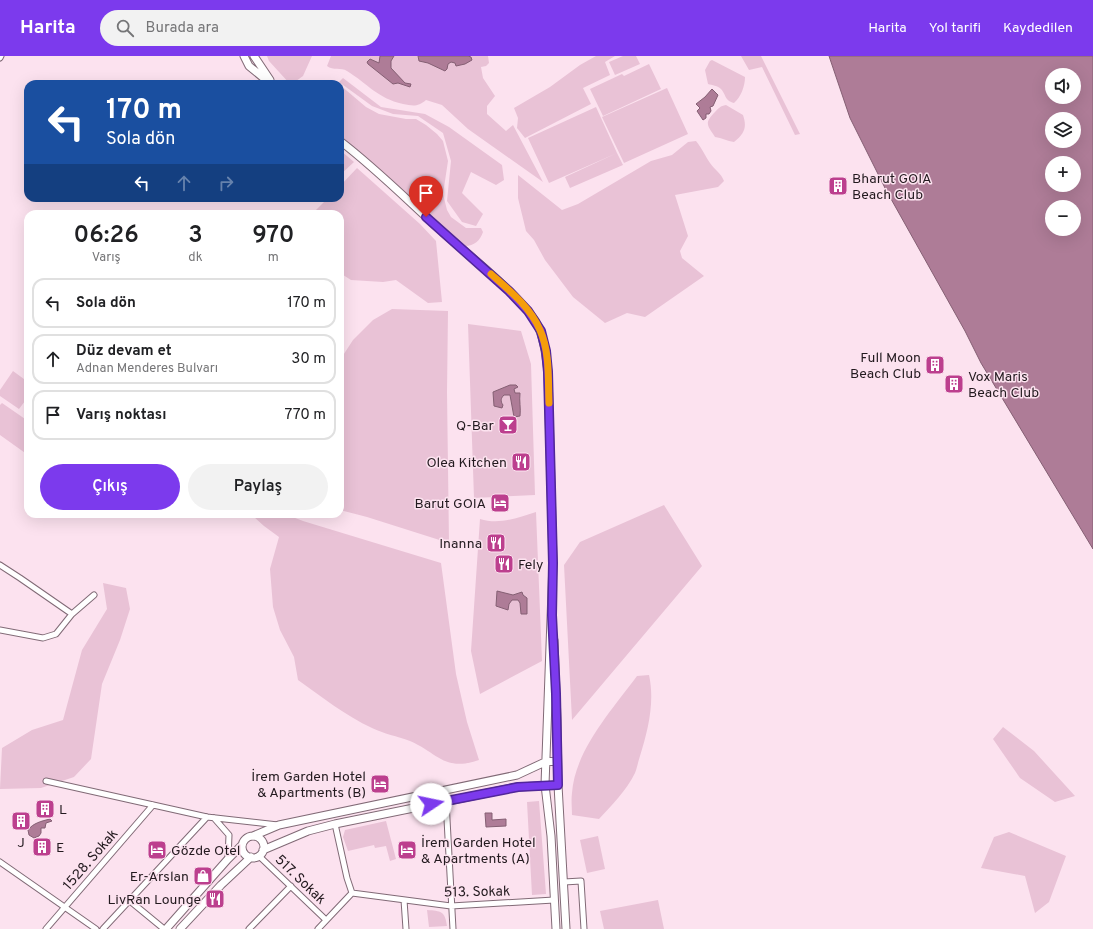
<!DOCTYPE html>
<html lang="tr">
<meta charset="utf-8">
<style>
body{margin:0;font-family:Overpass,sans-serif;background:#f2f2f2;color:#202124;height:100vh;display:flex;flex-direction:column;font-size:15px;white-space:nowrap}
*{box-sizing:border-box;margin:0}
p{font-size:13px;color:#757577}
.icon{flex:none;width:22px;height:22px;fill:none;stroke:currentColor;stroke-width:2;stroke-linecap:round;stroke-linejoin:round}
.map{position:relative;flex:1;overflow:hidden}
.sheet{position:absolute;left:24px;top:154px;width:320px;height:308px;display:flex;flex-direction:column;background:#fff;border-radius:12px;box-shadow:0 4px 16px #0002}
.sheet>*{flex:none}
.top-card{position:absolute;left:24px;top:24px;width:320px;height:122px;border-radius:12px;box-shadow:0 4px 16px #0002;background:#1a4fa0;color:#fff;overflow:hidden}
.controls{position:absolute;left:1045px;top:12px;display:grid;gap:8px}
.controls a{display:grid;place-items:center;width:36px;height:36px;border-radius:50%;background:#fff;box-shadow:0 4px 16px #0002;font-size:20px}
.pin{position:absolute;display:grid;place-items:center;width:34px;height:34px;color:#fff;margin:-41px -17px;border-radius:50% 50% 50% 0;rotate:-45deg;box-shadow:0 0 4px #0007}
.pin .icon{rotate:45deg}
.me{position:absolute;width:44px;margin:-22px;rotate:79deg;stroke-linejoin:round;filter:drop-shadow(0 0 3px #0008)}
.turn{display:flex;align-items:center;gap:14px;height:84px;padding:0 16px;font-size:18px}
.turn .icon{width:52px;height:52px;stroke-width:2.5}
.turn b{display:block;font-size:28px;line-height:34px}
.lanes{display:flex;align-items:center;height:38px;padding:0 16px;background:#0003;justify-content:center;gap:20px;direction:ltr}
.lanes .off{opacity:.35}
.eta{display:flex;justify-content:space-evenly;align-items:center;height:68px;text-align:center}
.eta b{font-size:24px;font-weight:600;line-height:28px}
.primary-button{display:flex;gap:8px;margin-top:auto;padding:8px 16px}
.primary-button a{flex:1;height:46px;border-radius:24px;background:#7c3aed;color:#fff;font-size:16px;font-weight:600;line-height:46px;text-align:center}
.primary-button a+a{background:#f2f2f2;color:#202124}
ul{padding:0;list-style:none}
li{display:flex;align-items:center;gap:12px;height:50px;margin:0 8px 6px;padding:0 8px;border:2px solid #e0e0e0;border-radius:12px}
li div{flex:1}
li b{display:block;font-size:15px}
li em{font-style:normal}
header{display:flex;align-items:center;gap:24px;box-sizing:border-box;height:56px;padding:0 20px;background:#7c3aed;color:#fff}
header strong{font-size:19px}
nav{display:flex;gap:22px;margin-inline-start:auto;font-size:14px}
.search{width:280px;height:36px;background:#f2f2f2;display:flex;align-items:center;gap:10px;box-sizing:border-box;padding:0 14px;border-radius:22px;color:#757577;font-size:15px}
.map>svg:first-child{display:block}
.green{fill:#e9c2d6}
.water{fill:#ae7c97;stroke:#845f73;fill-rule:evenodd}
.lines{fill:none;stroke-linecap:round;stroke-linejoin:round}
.street-casing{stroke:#816a76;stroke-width:7}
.secondary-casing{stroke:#816a76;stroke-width:9}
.street{stroke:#fff;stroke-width:5}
.secondary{stroke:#fff;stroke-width:7}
.route-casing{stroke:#51269a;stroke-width:10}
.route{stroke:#7c3aed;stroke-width:7}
.slow{stroke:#f59e0b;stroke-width:7}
.labels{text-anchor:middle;stroke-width:3;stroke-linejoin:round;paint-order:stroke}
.poi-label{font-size:14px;fill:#231a1f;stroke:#fce2ef;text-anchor:end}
.street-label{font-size:14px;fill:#231a1f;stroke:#fce2ef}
</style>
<header>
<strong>Harita</strong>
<div class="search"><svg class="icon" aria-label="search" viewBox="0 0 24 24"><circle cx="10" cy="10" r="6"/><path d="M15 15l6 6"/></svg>Burada ara</div>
<nav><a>Harita</a><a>Yol tarifi</a><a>Kaydedilen</a></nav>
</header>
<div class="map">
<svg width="1093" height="873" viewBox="0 0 1093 873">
<rect width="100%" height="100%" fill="#fce2ef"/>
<path class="green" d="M267,0H312L303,20L292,28H290L269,5Z
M331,0H488L489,7L486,10L481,11L483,22L495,40L487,50V58L506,75L513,69L543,126L468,73L442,49L426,44C418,51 413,50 403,48C377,42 368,28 347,15C341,11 333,15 327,10Z
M596,0H615L605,6L610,19L583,32L591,48L525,82L517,72L518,62L514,52L550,31L580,9Z
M623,0H636L640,8L615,19L609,6Z
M741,0H761L800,78L795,79L762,11L749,14Z
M712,4L745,21C745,30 741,41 734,47C724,44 727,40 721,33C718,30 712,29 708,28L705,14L710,5Z
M649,8L661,33L603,60L590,33L622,18L624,20Z
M343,22L381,51L425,58L449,71L502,109L504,124L496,129L471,116L462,137L483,158L476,170L462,166L447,145L451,105L443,77L418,60L393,58L372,50L339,26Z
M340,29L366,51L379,58L406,63H416L426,69L437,78L443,85L448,105L443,138L447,154L451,161L466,172H481L483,176C480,185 473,191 463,190L381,115L340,80Z
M667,32L688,78L624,107L602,61Z
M726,49L743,59C747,71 745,77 734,86C727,85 722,82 715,81C707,69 704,67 715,56C719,52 720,50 726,49Z
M596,51L617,97L549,127L528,82Z
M696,85C702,92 705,100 710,107C715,114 721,117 724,125L718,131L675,139L688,180L680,195L682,202L704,220L645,261L627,257L605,267L573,241L545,204L534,184L526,175L518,142V119L562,154L578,148L651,105L672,99L688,86Z
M340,94L354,106L340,119Z
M617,97L623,109L570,132L565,121Z
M357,112L420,168L436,185L442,246L428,247L396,224L383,226L351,224L340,217V158H312L328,142H340V130Z
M392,253L448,255L447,336L449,487L367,461L340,454V304L353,284L373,264Z
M468,268L521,275L531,308L535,439L474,442Z
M13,315L28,326V341L19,353L0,340V334Z
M2,347L28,365V399L0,379V349Z
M664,449L702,510L572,664L564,509L580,486Z
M536,456L542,605L480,638L471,595L480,463C499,469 517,462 536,456Z
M256,458H285L303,465L441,507L456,618L467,666L479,704C444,716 438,697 410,685C397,680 384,678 372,672C346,660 322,641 298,624L294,601L280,574L273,551L270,513L279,481L264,470L253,460Z
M103,527L126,532L130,553L120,584L102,628L91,703L74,721L41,732L0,733L2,692L32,674L63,664L82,594L107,553Z
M649,619C655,646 648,674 640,700C638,706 637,712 635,717C627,734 611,750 599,763L572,759C572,752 571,744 572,737C575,694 612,654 637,620Z
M1003,671L1034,695L1075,740L1055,746L1020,722L993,683Z
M539,745L546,838L532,839L527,746Z
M386,765L396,803L390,805L386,790L375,792L374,789L348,795L343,781L345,774Z
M1009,776L1066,800L1049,846L1035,857L1025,820L981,812L994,781Z
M598,780L605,813L587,817L580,784Z
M658,844L664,873H604L600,855Z
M427,854C441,855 445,855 447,870L429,871Z"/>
<path class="water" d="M380,0H394L391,5V12L405,27L411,28L410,31L398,27L393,28L368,8L367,6L370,3L379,7Z
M418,0H468L471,1L472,4L465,8L456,10L455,7L451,6L448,8L447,13L445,15L428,7L419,5Z
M829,0H1093V493L981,307L965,275L886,134L850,62ZM1052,19H1074V41H1052ZM1052,63H1074V85H1052ZM1052,107H1074V129H1052ZM1052,151H1074V173H1052Z
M712,33L718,39L713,50L710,51L711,55L709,58H706V62L703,64L697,55L700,52L696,48L705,41Z
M510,329H516L518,331L514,333L515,337H520C519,345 521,352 520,360L514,361L510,339H504C501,342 500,345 503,349L502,352L494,350L493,336Z
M497,535L513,539L522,536L523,539L527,542V558H521L520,547L518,544H512L509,548L508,554L496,550Z
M485,757H492V764L506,763V770L486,771Z
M50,763L52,765L46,767L45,772H41V777L39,780L34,782L29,779L28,774C33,767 42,765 50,763Z"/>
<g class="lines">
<defs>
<path id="street" d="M0,2L1,0
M0,509L20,522L72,558
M0,574L43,582L56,578L72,558L94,539
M46,725L207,761L278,769
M446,745L453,873
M214,762L229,779L228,803
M335,768L347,822L352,837
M259,800L326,864
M0,806L96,873
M564,826L581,825L584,873
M352,837L451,850L554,844
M404,844L406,873
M130,845L164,873
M46,873L153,749
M103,873L207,761
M249,873L291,830
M318,873L352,837"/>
<path id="secondary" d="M244,0L249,10L271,28
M254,0L270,24
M340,85C378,114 411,148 447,180C471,201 497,221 519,245C525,252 531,258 536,266C544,281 546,299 548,316L553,507L545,729L551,780L556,873
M554,584L557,665L558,729L566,873
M253,780L279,769L517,719L545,706L557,705
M242 791a11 11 0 1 1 22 0a11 11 0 1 1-22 0Z
M263,794L308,775L335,768L517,731L558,729
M166,873L228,803L242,789
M180,873L221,829L251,801"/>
</defs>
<use href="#street" class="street-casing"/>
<use href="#secondary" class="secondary-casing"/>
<use href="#street" class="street"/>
<use href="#secondary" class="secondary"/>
</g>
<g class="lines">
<defs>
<path id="route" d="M426,161L509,235L528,255L541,275L546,295L548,316L551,431L553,507L552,559L556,638L558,729L518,731L431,748"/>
</defs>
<use href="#route" class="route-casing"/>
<use href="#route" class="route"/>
<path class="slow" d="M491,218C509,234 530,251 540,274C550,296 548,324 549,347"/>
</g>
<defs>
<symbol id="building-square" viewBox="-11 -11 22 22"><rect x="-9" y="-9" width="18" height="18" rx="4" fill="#bc3f8e" stroke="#fce2ef"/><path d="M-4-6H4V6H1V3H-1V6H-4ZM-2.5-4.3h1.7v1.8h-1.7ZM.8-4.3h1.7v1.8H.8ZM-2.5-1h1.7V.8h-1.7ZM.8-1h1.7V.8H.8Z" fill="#fff"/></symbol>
<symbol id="bar-square" viewBox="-11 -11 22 22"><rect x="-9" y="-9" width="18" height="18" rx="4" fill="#bc3f8e" stroke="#fce2ef"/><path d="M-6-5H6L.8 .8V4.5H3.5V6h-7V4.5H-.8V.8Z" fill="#fff"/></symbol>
<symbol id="restaurant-square" viewBox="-11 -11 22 22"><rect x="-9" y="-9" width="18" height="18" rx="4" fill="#bc3f8e" stroke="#fce2ef"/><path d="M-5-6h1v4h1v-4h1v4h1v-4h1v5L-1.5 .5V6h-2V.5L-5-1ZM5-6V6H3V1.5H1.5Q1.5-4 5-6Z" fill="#fff"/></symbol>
<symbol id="hotel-square" viewBox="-11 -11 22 22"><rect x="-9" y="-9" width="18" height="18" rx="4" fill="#bc3f8e" stroke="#fce2ef"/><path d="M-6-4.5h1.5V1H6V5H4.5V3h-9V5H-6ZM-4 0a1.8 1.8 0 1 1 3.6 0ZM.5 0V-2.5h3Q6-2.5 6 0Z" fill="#fff"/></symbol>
<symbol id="shop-square" viewBox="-11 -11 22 22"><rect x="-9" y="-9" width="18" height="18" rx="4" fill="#bc3f8e" stroke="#fce2ef"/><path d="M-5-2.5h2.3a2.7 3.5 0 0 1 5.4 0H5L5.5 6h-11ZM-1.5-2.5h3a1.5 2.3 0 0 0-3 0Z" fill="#fff"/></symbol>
</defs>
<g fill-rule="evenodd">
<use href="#building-square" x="827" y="119" width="22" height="22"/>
<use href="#building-square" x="924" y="298" width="22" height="22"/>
<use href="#building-square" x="943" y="317" width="22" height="22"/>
<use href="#bar-square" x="497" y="358" width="22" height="22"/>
<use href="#restaurant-square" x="510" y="395" width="22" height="22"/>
<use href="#hotel-square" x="489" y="436" width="22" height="22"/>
<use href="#restaurant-square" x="485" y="476" width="22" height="22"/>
<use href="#restaurant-square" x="493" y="497" width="22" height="22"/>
<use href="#hotel-square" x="369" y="717" width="22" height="22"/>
<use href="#building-square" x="34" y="742" width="22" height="22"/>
<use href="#building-square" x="10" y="754" width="22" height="22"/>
<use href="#building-square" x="31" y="780" width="22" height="22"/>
<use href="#hotel-square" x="146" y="783" width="22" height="22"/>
<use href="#hotel-square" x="396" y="783" width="22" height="22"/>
<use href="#shop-square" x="192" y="809" width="22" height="22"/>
<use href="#restaurant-square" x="204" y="832" width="22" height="22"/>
</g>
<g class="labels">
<g class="poi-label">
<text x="852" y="127" text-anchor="start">Bharut GOIA<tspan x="852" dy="16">Beach Club</tspan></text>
<text x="921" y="306">Full Moon<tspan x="921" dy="16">Beach Club</tspan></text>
<text x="968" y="325" text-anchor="start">Vox Maris<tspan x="968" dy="16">Beach Club</tspan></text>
<text x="494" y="374">Q-Bar</text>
<text x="507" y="411">Olea Kitchen</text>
<text x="486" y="452">Barut GOIA</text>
<text x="482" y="492">Inanna</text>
<text x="518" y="513" text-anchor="start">Fely</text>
<text x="366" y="725">İrem Garden Hotel<tspan x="366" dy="16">&amp; Apartments (B)</tspan></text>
<text x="59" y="758" text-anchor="start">L</text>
<text x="21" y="791" text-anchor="middle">J</text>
<text x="421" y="791" text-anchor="start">İrem Garden Hotel<tspan x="421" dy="16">&amp; Apartments (A)</tspan></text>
<text x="56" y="796" text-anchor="start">E</text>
<text x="171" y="799" text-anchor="start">Gözde Otel</text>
<text x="189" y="825">Er-Arslan</text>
<text x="201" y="848">LivRan Lounge</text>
</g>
<g class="street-label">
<text transform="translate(90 803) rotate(-49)" y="5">1528. Sokak</text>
<text transform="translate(301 823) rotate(44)" y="5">517. Sokak</text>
<text transform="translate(477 835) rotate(-1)" y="5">513. Sokak</text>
</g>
</g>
</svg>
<div class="controls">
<a><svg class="icon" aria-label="sound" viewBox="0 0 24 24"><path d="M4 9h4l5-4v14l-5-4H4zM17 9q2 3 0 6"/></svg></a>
<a><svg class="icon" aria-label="layers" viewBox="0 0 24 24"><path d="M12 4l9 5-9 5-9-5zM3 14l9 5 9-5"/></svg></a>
<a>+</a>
<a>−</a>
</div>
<div class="pin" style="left:426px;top:161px;background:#d93025"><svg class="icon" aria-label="arrive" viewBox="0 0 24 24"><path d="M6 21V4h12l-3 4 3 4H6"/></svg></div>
<svg class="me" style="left:431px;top:748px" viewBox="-20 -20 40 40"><circle r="19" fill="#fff"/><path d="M0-13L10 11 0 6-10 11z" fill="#7c3aed"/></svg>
<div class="top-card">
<div class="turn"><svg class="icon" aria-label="left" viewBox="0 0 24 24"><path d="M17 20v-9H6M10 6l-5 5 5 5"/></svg><div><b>170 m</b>Sola dön</div></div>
<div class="lanes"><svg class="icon" aria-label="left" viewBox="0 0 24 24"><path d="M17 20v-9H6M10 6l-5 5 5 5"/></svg><svg class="icon off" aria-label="ahead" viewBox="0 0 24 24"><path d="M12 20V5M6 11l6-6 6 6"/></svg><svg class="icon off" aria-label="right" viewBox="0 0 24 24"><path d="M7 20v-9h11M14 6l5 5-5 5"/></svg></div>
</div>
<section class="sheet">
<div class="eta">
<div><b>06:26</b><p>Varış</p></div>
<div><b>3</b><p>dk</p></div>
<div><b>970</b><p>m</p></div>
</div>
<ul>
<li><svg class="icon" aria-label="left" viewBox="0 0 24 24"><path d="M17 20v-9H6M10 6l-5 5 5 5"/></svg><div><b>Sola dön</b></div><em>170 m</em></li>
<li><svg class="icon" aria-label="ahead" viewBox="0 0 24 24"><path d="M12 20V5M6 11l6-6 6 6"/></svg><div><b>Düz devam et</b><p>Adnan Menderes Bulvarı</p></div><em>30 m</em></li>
<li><svg class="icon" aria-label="arrive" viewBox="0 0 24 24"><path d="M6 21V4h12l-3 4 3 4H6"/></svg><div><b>Varış noktası</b></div><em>770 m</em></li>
</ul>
<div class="primary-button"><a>Çıkış</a><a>Paylaş</a></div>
</section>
</div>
